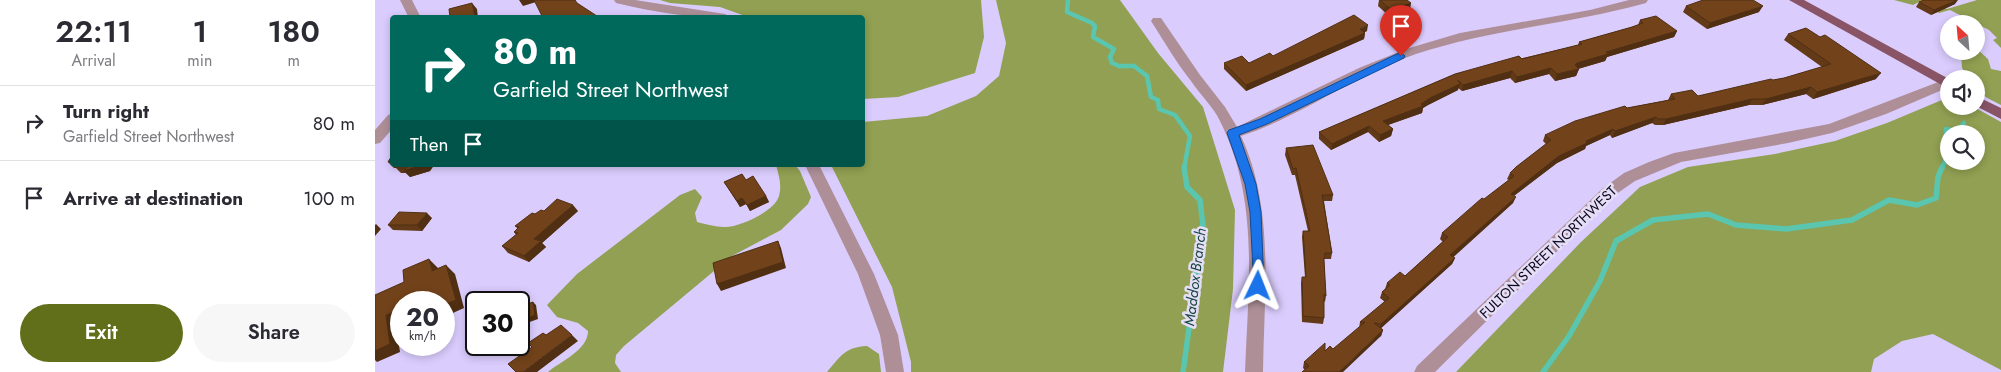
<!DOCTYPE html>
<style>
body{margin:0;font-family:Jost,sans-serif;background:#f7f7f7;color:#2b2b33;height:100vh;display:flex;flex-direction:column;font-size:19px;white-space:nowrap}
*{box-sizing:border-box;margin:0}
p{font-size:16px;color:#7c7c81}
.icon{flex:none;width:28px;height:28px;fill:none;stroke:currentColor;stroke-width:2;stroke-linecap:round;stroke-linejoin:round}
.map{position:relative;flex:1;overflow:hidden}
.side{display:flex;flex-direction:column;background:#fff;width:375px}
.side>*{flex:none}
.banner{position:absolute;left:15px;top:15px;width:475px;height:152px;border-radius:5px;box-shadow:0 2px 8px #0003;background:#00695c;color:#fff;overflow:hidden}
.needle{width:32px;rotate:334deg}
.tools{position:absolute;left:1565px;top:15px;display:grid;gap:10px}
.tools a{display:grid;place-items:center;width:45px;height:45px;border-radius:50%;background:#fff;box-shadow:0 2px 8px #0003;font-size:25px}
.speed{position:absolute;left:15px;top:291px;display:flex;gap:10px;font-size:25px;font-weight:700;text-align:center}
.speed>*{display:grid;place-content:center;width:65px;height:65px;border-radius:50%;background:#fff;box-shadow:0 2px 8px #0003;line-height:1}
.speed small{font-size:12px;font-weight:400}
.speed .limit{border:2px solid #111;border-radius:8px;background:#fff;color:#111}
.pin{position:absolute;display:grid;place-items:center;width:42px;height:42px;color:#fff;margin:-51px -21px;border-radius:50% 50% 50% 0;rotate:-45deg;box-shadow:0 0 5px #0007}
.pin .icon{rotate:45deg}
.me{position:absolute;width:55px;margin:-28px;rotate:2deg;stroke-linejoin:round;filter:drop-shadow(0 0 4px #0008)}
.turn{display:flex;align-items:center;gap:18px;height:105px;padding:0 20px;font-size:22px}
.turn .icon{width:65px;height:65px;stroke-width:2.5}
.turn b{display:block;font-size:35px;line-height:42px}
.then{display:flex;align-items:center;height:48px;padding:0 20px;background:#0003;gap:10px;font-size:19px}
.eta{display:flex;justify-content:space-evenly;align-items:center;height:85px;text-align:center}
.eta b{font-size:30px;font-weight:600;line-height:35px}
.primary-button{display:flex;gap:10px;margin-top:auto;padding:10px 20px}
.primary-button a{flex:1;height:58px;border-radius:30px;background:#626f1a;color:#fff;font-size:20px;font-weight:600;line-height:58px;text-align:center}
.primary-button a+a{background:#f7f7f7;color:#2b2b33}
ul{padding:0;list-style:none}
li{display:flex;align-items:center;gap:15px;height:75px;padding:0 20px;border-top:1px solid #e1e1e2}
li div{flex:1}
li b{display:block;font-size:19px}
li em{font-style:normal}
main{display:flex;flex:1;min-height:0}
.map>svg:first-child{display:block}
.forest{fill:#91a052;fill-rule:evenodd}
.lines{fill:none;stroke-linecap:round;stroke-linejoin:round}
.stream-far1{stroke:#5ac6b0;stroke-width:4.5}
.stream{stroke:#5ac6b0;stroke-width:5.5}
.minor{fill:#ae8f98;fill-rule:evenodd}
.primary{fill:#885466;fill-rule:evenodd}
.wall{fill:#623a17}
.shaded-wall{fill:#502f13}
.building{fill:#72431b;stroke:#502f13}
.route{fill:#1a73e8;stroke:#114b97}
.labels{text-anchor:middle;stroke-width:5;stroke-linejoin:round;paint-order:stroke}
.street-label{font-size:14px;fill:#10091d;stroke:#e5def7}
.water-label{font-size:15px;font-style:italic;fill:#16463d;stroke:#e5def7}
</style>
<main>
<section class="side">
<div class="eta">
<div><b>22:11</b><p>Arrival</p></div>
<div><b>1</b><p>min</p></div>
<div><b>180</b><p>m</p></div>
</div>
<ul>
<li><svg class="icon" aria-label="right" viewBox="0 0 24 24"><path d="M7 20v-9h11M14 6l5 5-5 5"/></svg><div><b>Turn right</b><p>Garfield Street Northwest</p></div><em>80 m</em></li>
<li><svg class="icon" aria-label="arrive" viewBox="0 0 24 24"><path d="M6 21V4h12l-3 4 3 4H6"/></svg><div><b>Arrive at destination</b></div><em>100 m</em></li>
</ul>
<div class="primary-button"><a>Exit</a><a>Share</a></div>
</section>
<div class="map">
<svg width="1626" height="372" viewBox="0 0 1626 372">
<rect width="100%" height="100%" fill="#daccfd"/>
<path class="forest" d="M285,0H606L609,37L600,73L523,97L488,99V18L373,17L345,7L295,3Z
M621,0H745L783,53L828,107L860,210L858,289L848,372H536V362L517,287L456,165H488V122L552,116L601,96L624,76L631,43Z
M1519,0H1555L1572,9L1602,0H1626V48L1618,40L1622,38L1614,30L1575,10L1564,13L1544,2L1538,5Z
M1601,48L1613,59L1616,69L1626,71V105C1613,98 1601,95 1601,79H1595L1587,68L1586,51H1601Z
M1574,97V106H1597L1626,122V370L1558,334L1527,341L1499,359L1496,372H1081L1206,242L1265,187L1313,167L1400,154L1460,141L1512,123ZM1574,134H1601V161H1574Z
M401,165H420L425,171L436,197L433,204L406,230L357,256L249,346L241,355L240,363L246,372H173C186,361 213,350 213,331L203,323L182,317L172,305L202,274L305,195L320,189L327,197L320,213L322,222C331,224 340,227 349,227C364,228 400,211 404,196C407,185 404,176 401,165Z
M492,346L504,354L506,372H452C466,356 470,347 492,346Z"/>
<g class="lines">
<path class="stream-far1" d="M693,0L692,12L717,23L720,26L718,37L739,49L735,57L737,63L744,66H759L772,76L776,97L783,100L784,109L800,115L815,136L809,169
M1567,169L1570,161L1571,129L1582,131L1589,123"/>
<path class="stream" d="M808,372L828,226L825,200L812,187L809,167
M1168,372L1194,336L1225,281L1241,241L1278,220L1333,214L1361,225L1411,229L1477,220L1514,200L1542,205L1561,198L1563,177L1567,167"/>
<path class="minor" d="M25,0H37L46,18H34Z
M239,0H260L350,14L356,18C316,18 279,12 241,3Z
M1254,0H1273L1271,3C1196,24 1116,29 1041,54C980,75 927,116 866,136C900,210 889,292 888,372H870C873,287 885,201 845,121C838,106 825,95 816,81C801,62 789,41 776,21L778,18H786L825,75L850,107L862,127L984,68L1031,49L1085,33L1215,10Z
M1571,79H1574V87L1511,114L1457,133L1413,143L1306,162L1260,181L1237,197L1060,372H1039L1042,366L1227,189L1249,173L1274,162L1299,153L1454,124Z
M18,113V128L5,143L0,144V130L13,115Z
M430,165H444L499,274L523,335L529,372H511L505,335L483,274Z"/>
<path class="primary" d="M1414,0H1429L1574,79V89Z
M1601,96L1626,108V119L1601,106Z"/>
</g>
<path class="wall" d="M1004,0H1032L1035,10L1015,17L1003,6Z
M1544,2L1580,4L1556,15L1541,7Z
M1311,6L1384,12L1332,29L1308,12Z
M1265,20L1302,31L1299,37L1232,57L1230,61L1203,69H1204L1201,76L1180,81L1174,74L1140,83L1135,78L1087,91L1083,88V90L1053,105L1048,108L1047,113L1013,125L1018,129L1016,136L1004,142L993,132L956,150L944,139V132L1080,74L1203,45L1204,42L1257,27L1263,25Z
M992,31L990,32L989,39L871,91L849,69V63H874Z
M1413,34L1501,79L1438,99L1431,94L1387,105H1374L1288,125H1280L1277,123L1237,138L1235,135L1211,146L1210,149L1182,163L1139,196L1138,203L1078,257L1080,258L1077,264L1006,328L1008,330L1006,336L930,370L928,368L929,362L950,351L958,349L984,328L985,322L1010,302L1005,298L1007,292L1010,289L1012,283L1030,276L1068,242L1065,239L1067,233L1134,180L1132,179L1135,173L1171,144L1168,141L1170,135L1252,108L1293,100L1296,94L1323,96L1409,78L1447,67L1409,40Z
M911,148L958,195L957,201H949L957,253L956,259H949L951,296L950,302L949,301V318L948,324L927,322L926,283L927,277H930L927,237L928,231H933L920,175H917L910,155Z
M18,154V165H59L55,171L35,177L31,173H26L21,168H19L13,162Z
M371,180L391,196L394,202L375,211L371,204L365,207L349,182Z
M169,211H203L167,243L171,247L154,262L133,253L127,246L141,235L139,232L143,229L140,226L160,214Z
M57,218L47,231L18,230L13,225Z"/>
<path class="shaded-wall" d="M144,0H159L161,2L148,6Z
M1582,0H1583L1580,4L1556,15L1559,10Z
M97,3L102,9L103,18H100Z
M1036,3L1035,10L1015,17L1016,10Z
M1388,6L1384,12L1332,29L1335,23Z
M993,25L992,31L984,35L985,29Z
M1302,31L1299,37L1232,57L1230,61L1199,70L1204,69L1201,76L1180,81L1182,74L1200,65L1202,63L1231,52Z
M990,33L989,39L871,91V85Z
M1176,68L1174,74L1140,83L1142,77Z
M1137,71L1135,78L1087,91L1088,85Z
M1506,73L1501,79L1438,99L1442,92Z
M1085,84L1083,90L1053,105L1048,108L1047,113L1007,127L1008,121L1046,104L1055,98Z
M1436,87L1431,94L1387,105L1391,99Z
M1377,99L1374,105L1288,125L1291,119Z
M1281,117L1277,123L1237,138L1240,131Z
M994,126L993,132L956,150L957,144Z
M1018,129L1016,136L1004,142L1005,135Z
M1238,129L1235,135L1211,146L1210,149L1182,163L1133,200L1136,194L1184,156L1211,141Z
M47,165H59L55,171L35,177L29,171Z
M391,196L394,202L375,211L372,205Z
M1141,197L1138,203L1073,262L1075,255Z
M367,198L371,204L365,207L362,201Z
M198,205L203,211L167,243L171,247L154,262L149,256L159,239Z
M52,213L57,218L47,231L42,225Z
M1,224L6,229L0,236V225Z
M403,241L406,248L411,268L346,291L342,284Z
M1080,258L1077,264L1004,330L1006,324Z
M54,259L63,268L65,280L57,271Z
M71,265L80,274L89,308L69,317V305Z
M158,302L161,305L163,319L149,324L146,321Z
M26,309V322L21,324L25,352L2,362L0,360V351L11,315Z
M1008,330L1006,336L968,372H964Z
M197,335L203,341L162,372H148Z"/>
<path class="building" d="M159,0H200L202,3L225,18H168Z
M1005,0H1032L1036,3L1016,10Z
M1328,0H1378L1388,6L1335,23L1311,6Z
M1549,0H1582L1559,10L1544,2Z
M97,3L100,18H75L74,9Z
M979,15L993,25L985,29L990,33L871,85L849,63L867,56L874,63L895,53L898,56Z
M1281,16L1302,31L1231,52L1233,54L1202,63L1200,65L1204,69L1182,74L1176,68L1142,77L1137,71L1088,85L1083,80L1085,84L1055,98L1046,104L1048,106L1008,121L1018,129L1005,135L994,126L957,144L944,132L1080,74L1144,56L1147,59L1207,44L1204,42L1257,27L1268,23L1265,20Z
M1431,28L1445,37L1450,35L1506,73L1442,92L1436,87L1391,99H1377L1291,119H1283L1281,117L1240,131L1238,129L1211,141L1212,143L1184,156L1136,194L1141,197L1075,255L1080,258L1006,324L999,323L1008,330L964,372H927L934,366L929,362L950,343V351L955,346L958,349L990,322H985L1014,298L1007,292L1015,285L1012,283L1025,272L1030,276L1073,237L1067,233L1107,198L1109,199L1139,176L1135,173L1141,167L1176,140L1170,135L1200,121L1250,106L1252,108L1300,99L1296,94L1317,90L1323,96L1396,79L1398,80L1409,78L1456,64L1413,34Z
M938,145L958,195H947L957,253H950L949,260L951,296L949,294V318L928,316L927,277H931L928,231H935L921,168L918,169L911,148Z
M18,154V161L13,162Z
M21,165H47L29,171L33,166L20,167Z
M367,174L371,180L378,176L391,196L372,205L367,198L362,201L349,182Z
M182,199L198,205L159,239L166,241L149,256L127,246L143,233L139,232L144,227L140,226L157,213L160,214L166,210L169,211Z
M24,212L52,213L42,225H13Z
M403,241L408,262L342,284L338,263Z
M54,259L57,271L71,265L81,300L69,305V302H50L49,300L42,302H26V309L11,315L15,344L0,351V295L29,282L28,270Z
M158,302L160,315L146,321L144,307Z
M186,325L197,335L148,372H141L133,364L157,347L153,343L168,333L171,335Z"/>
<path class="route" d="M1026,52L1030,56L1029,58L892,124L864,135L881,184L886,212L889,286L888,290H879L875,212L870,184L852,133L854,130L885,119Z"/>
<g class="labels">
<g class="street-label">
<text transform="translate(1173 252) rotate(-44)" y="5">FULTON STREET NORTHWEST</text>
</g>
<g class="water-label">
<text transform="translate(820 277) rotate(-83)" y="5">Maddox Branch</text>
</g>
</g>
</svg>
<div class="tools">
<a><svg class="needle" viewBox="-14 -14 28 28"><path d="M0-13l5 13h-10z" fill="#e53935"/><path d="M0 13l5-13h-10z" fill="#7c7c81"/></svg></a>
<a><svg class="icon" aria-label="sound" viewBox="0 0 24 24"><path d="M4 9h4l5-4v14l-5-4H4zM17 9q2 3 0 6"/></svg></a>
<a><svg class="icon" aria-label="search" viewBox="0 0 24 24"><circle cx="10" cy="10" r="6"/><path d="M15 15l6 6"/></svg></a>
</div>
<div class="speed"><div>20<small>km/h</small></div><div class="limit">30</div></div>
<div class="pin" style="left:1026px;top:56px;background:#d93025"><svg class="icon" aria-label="arrive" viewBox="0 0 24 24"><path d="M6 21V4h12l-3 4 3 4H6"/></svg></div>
<svg class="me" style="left:883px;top:286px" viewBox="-20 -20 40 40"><path d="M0-17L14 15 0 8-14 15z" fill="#1a73e8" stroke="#fff" stroke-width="4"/></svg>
<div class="banner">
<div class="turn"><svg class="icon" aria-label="right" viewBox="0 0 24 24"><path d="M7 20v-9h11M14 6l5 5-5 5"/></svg><div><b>80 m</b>Garfield Street Northwest</div></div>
<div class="then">Then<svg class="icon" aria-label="arrive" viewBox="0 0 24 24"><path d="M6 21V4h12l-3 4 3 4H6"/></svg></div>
</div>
</div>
</main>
